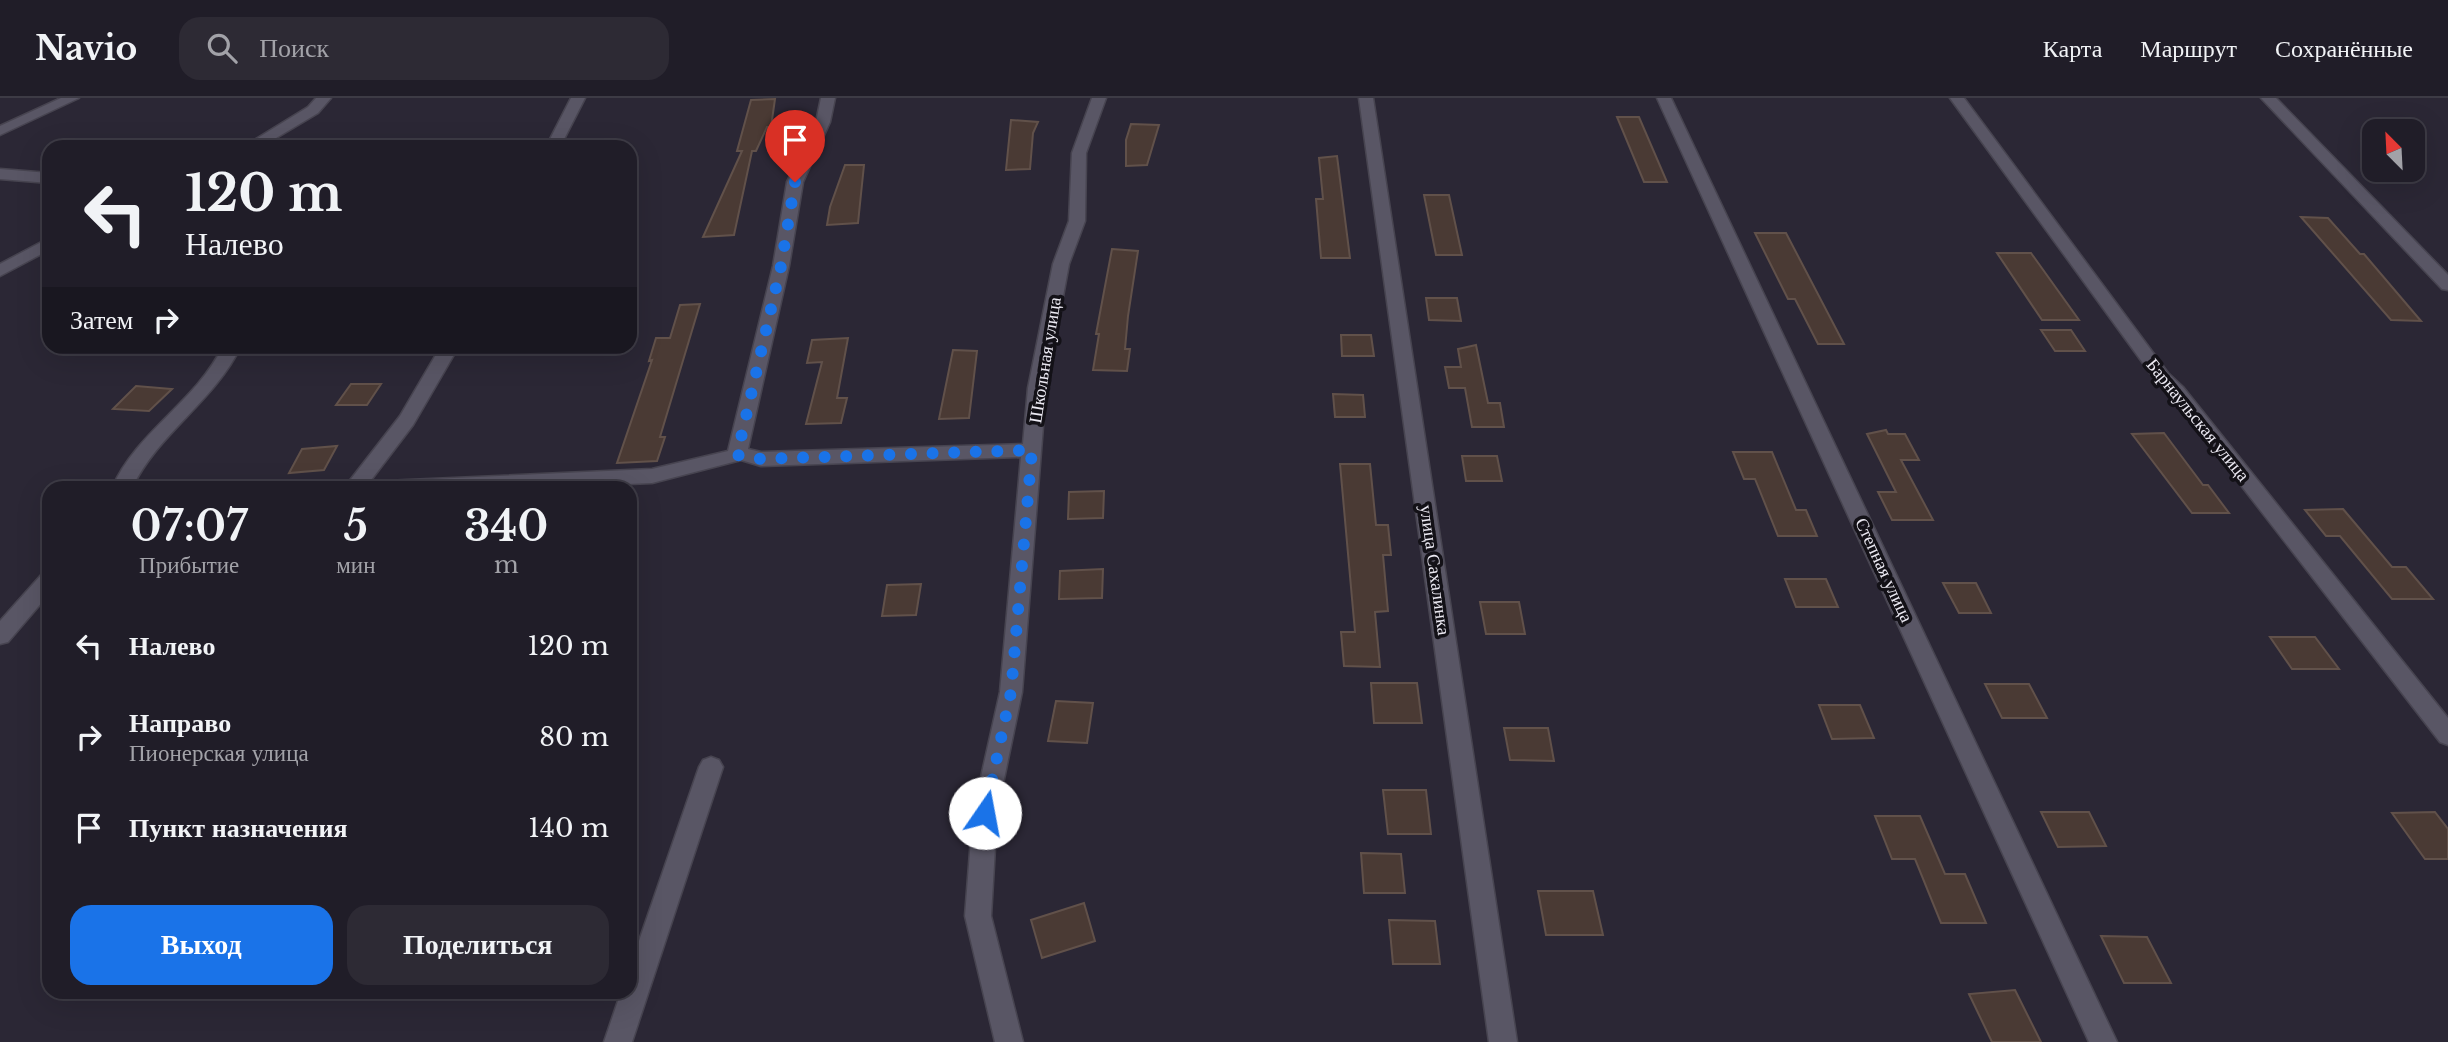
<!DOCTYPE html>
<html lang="ru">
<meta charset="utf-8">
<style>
body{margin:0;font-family:"Libre Baskerville",serif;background:#2d2a34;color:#f1f3f6;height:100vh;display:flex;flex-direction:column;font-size:26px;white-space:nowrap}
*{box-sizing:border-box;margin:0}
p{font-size:23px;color:#a2a2a8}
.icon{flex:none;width:38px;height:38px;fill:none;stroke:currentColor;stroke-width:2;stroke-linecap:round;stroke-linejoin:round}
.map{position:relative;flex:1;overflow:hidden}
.details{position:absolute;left:42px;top:383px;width:595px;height:518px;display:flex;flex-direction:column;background:#201d28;border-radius:21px;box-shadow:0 7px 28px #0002,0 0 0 2px #3d3b45}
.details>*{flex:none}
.top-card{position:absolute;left:42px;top:42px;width:595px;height:214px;border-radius:21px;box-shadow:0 7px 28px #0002,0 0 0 2px #3d3b45;background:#201d28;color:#f1f3f6;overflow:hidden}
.needle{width:46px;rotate:336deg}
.controls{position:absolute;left:2362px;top:21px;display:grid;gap:14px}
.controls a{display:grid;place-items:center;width:63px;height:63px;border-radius:14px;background:#201d28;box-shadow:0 7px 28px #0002,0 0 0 2px #3d3b45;font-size:35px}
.pin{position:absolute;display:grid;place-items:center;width:60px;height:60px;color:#fff;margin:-72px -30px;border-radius:50% 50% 50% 0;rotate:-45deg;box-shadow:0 0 7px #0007}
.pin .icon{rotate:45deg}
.me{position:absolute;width:77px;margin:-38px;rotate:12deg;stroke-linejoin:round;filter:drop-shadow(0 0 5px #0008)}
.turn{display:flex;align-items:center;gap:24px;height:147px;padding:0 28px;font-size:32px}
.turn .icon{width:91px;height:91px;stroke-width:2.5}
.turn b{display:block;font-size:49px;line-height:60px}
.then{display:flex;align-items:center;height:66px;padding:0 28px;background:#0003;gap:14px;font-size:26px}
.eta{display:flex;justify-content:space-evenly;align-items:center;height:119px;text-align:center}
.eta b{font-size:42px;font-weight:600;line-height:49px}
.primary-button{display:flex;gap:14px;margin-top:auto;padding:14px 28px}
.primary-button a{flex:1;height:80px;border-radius:21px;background:#1a73e8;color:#fff;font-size:28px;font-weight:600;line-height:80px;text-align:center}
.primary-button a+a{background:#2d2a34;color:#f1f3f6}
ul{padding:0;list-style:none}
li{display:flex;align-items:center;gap:21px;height:91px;padding:0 28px}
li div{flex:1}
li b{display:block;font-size:26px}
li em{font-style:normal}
header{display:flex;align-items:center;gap:42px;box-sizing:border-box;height:98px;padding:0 35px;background:#201d28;border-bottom:2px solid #3d3b45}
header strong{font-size:33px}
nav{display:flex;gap:38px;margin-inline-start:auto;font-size:24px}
.search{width:490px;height:63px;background:#2d2a34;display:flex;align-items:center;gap:18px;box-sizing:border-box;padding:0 24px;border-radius:21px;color:#a2a2a8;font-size:26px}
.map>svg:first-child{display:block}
.building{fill:#4a3a34;stroke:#61514a;stroke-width:2}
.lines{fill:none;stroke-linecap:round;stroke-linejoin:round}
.street-casing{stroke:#474450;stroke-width:3}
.street{fill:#595665;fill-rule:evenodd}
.route{stroke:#1a73e8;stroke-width:12;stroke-dasharray:0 21.6}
.labels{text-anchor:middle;stroke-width:7;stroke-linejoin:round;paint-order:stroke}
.street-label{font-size:18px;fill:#eceaf3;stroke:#131117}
</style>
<header>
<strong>Navio</strong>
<div class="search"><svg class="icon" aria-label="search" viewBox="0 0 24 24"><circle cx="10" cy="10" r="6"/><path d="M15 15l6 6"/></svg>Поиск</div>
<nav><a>Карта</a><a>Маршрут</a><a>Сохранённые</a></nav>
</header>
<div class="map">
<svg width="2448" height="944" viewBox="0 0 2448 944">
<rect width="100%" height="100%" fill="#2b2735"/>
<path class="building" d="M775,1L771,29H767L756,53H752L734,137L703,139L742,53H737L751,2Z
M1617,19H1639L1667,84H1644Z
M1011,22L1038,24L1033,35L1030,71L1006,72Z
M1131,26L1159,27L1147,67L1126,68V42Z
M1337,58L1350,160H1321L1316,101H1323L1319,60Z
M845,67H864L858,125L827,127L830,109Z
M1424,97H1449L1462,157H1436Z
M2301,119L2328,120L2360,156H2364L2421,223L2391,222Z
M1755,135H1786L1844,246H1818L1795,201H1788Z
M1112,151L1138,153L1128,218L1125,251H1130L1127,273L1093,272L1099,236H1096Z
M1997,155H2031L2079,222H2042Z
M1426,200H1457L1461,223L1429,222Z
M700,206L660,339H665L657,363L617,365L652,262L649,263L656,240H670L680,207Z
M2041,232H2071L2085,253H2055Z
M1341,237H1371L1374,258H1342Z
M848,240L837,300H847L841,325L806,326L822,264L807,265L812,242Z
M1476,247L1488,305H1500L1504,329H1472L1465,290H1449L1445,269H1461L1458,251Z
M953,252L977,253L969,320L939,321Z
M351,286H381L367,307H336Z
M136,288L172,291L149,313L113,311Z
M1333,296L1363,297L1365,319H1335Z
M1886,332L1888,336H1905L1919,362H1901L1933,422H1892L1878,394H1896L1867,336Z
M2164,335L2203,387H2208L2229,415H2192L2132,336Z
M337,348L324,372L289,375L302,351Z
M1733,354H1772L1796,412H1806L1817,438H1778L1755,381H1744Z
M1462,358H1497L1502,383H1466Z
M1340,366H1370L1376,427H1388L1391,457H1383L1388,513L1375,514L1380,569L1344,568L1341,534H1355Z
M1104,393L1103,420L1068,421L1069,394Z
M2343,411L2392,469H2406L2433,501H2392L2340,438H2326L2305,412Z
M1103,471L1102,500L1059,501L1060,473Z
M1785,481H1826L1838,509H1796Z
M1943,485H1976L1991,515H1959Z
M921,486L916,517L882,518L887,487Z
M1480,504H1519L1525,536H1486Z
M2270,539H2315L2339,571H2292Z
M1371,585H1417L1422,625H1374Z
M1985,586H2029L2047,620H2002Z
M1056,603L1093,605L1087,645L1048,643Z
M1819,607H1860L1874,640L1832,641Z
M1504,630H1548L1554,663L1510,662Z
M1383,692H1426L1431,736H1388Z
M2041,714H2089L2106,748L2058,749Z
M2435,714L2448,731V761H2425L2392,715Z
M1875,718H1920L1945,776H1965L1986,825H1941L1915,761H1892Z
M1361,755L1401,756L1405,795H1364Z
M1538,793H1593L1603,837H1546Z
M1084,805L1095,843L1042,860L1031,822Z
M1389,822L1435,823L1440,866H1393Z
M2101,838L2147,839L2171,885H2124Z
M2015,892L2041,944H1992L1969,896Z"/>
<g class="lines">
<defs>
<path id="street" d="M61,0H79L0,37V28Z
M316,0H331L318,15L261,49H243L308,9Z
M571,0H585L560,49H546Z
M821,0H835L830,24L803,84L789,168L748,351L761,354L1023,346L1028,290L1053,166L1069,123L1072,55L1092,0H1106L1086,55L1085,123L1069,166L1046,290L1022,594L997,715L991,818L1023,944H995L965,818L973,715L1000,594L1021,359L761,368L741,362L652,385L530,390H376L386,383L652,371L728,353L773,168L787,84L816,24Z
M1359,0H1373L1517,944H1489Z
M1657,0H1671L2117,944H2089Z
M1950,0H1964L2168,275L2183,289L2448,620V647L2440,644L2171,297L2156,283Z
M2261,0H2276L2448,177V192L2442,191Z
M0,71L49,75V85L0,81Z
M49,140V152L0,178V166Z
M223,248H241C214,304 158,335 132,390H112C137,333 196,304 223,248Z
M441,248H459L413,327L365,390H344L400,318Z
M49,474V496L8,544L0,546V523L42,476Z
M711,659L719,662L723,669L632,944H604L621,894H630V869L699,669L703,662Z"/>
</defs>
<use href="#street" class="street-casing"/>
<use href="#street" class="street"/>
</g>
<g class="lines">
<path class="route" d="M795,84L781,168L737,357L761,361L1032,352L1011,594L985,715"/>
</g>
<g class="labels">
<g class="street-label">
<text transform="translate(1045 262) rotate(-81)" y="6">Школьная улица</text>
<text transform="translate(2198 322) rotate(51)" y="6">Барнаульская улица</text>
<text transform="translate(1435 472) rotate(82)" y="6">улица Сахалинка</text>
<text transform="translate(1884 472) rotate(65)" y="6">Степная улица</text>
</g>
</g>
</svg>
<div class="controls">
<a><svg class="needle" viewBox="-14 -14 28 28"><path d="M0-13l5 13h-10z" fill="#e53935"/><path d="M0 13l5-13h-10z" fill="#a2a2a8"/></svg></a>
</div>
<div class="pin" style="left:795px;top:84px;background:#d93025"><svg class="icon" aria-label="arrive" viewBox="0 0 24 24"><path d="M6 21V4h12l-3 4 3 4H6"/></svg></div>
<svg class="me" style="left:985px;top:715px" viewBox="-20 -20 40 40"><circle r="19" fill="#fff"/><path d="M0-13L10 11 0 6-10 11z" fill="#1a73e8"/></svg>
<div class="top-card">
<div class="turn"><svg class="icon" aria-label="left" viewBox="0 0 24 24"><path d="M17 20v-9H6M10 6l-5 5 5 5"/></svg><div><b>120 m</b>Налево</div></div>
<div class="then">Затем<svg class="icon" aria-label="right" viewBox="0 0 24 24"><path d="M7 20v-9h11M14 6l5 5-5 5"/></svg></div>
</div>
<section class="details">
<div class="eta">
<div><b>07:07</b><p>Прибытие</p></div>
<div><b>5</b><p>мин</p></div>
<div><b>340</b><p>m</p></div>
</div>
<ul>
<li><svg class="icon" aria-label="left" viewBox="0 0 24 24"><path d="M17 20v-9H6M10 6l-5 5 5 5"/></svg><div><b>Налево</b></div><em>120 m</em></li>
<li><svg class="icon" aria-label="right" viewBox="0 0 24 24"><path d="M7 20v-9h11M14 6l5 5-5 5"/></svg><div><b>Направо</b><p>Пионерская улица</p></div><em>80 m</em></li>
<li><svg class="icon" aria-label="arrive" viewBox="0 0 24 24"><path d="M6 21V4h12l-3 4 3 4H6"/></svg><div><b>Пункт назначения</b></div><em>140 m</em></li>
</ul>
<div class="primary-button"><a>Выход</a><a>Поделиться</a></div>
</section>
</div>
